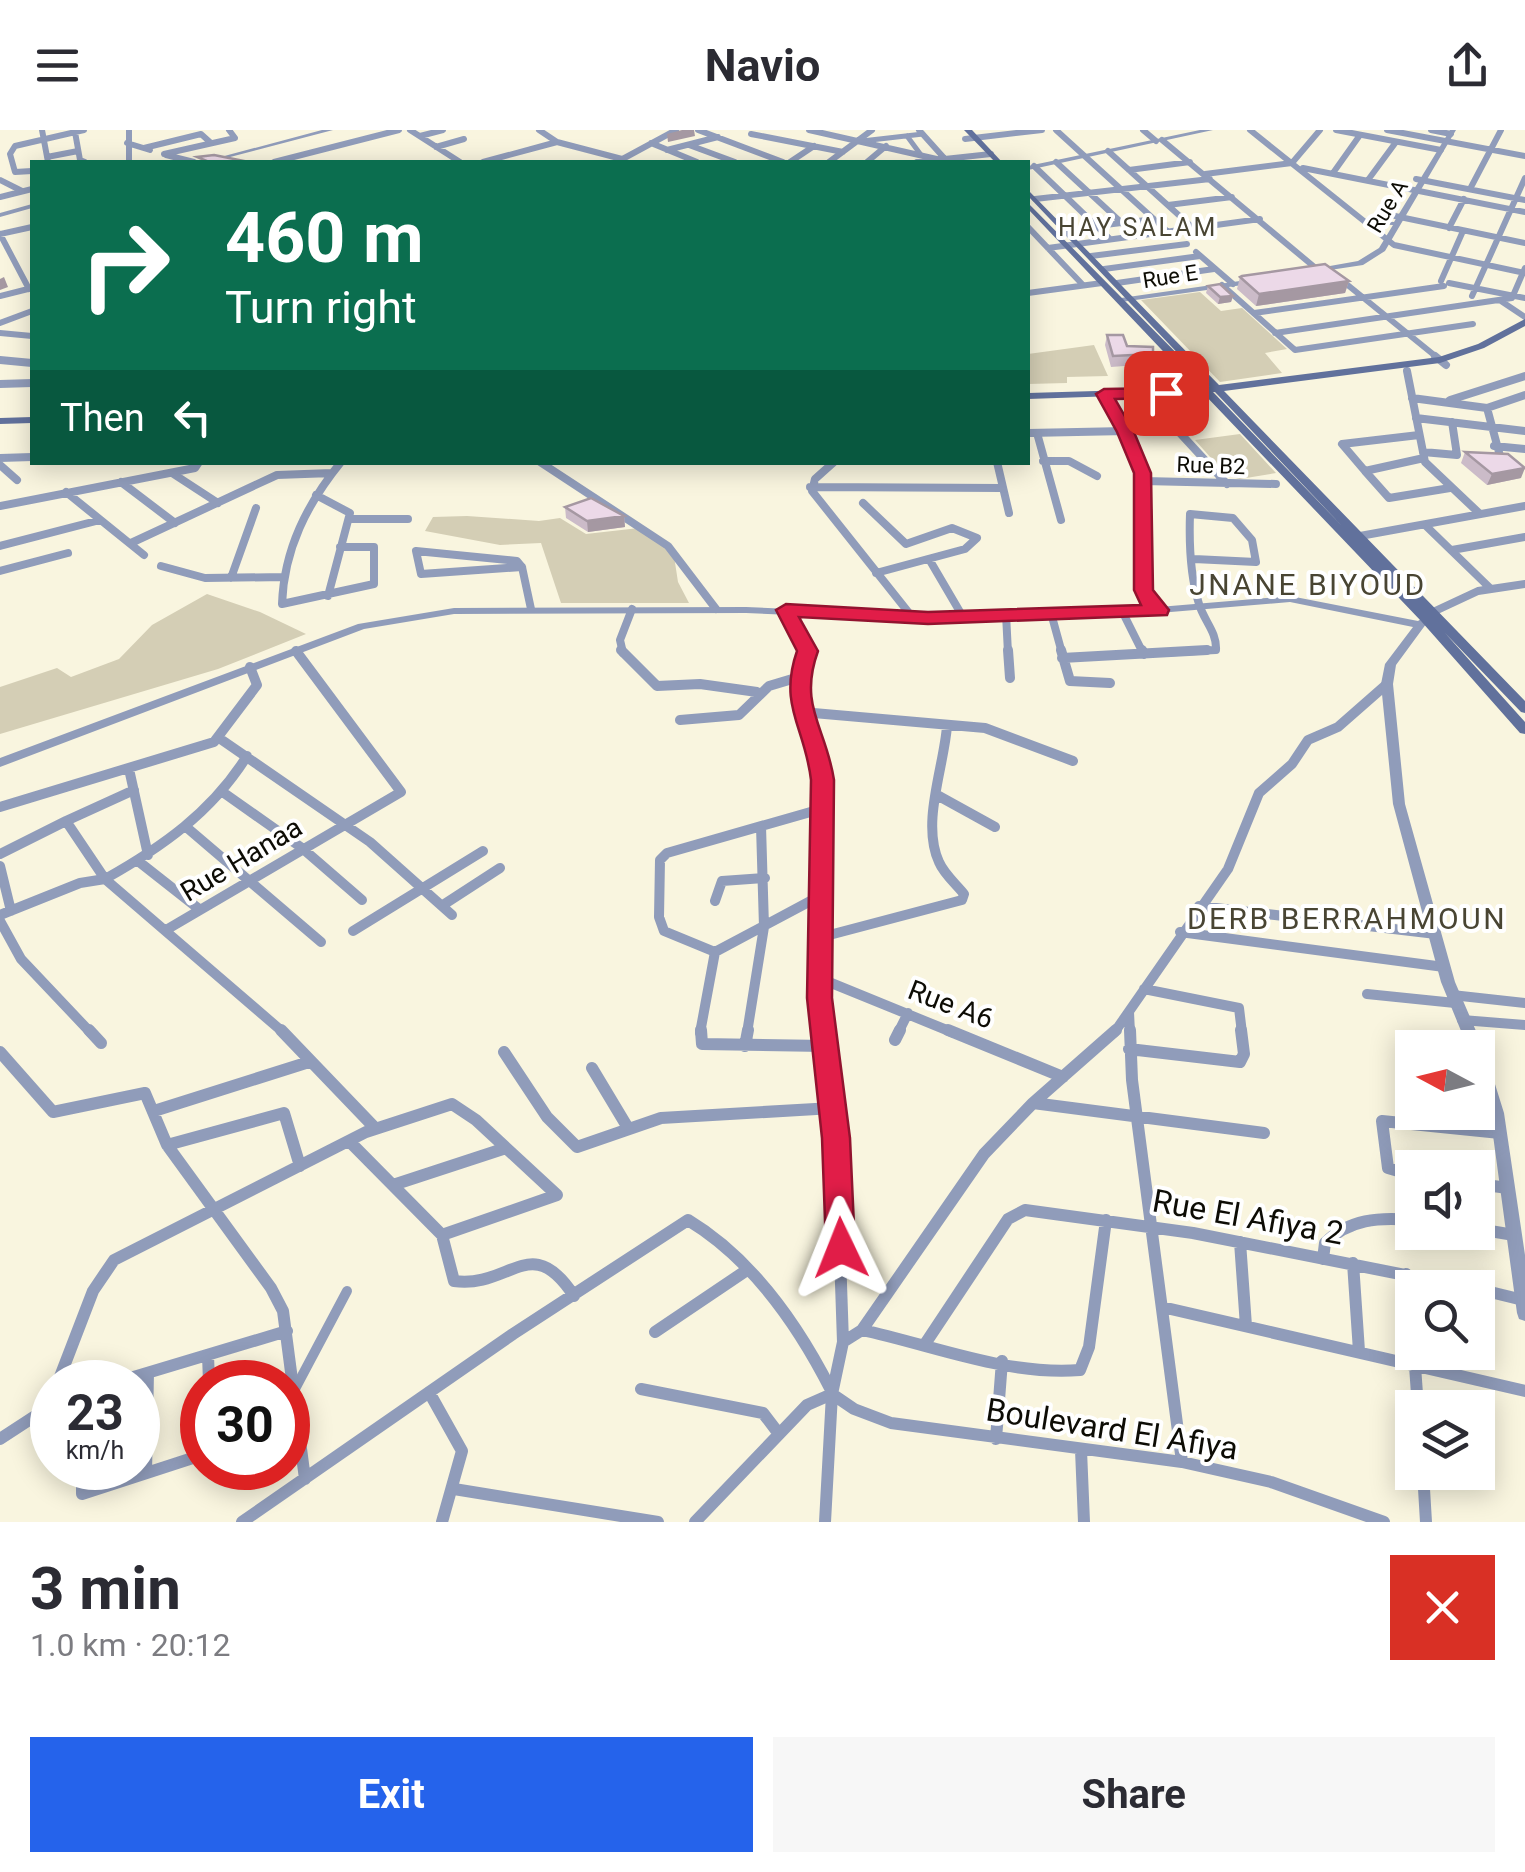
<!DOCTYPE html>
<meta charset="utf-8">
<style>
body{margin:0;font-family:Roboto,sans-serif;background:#f7f7f7;color:#2b2b33;height:100vh;display:flex;flex-direction:column;font-size:38px;white-space:nowrap}
*{box-sizing:border-box;margin:0}
p{font-size:32px;color:#7c7c81}
.icon{flex:none;width:55px;height:55px;fill:none;stroke:currentColor;stroke-width:2;stroke-linecap:round;stroke-linejoin:round}
.map{position:relative;height:1392px;overflow:hidden}
.side{display:flex;flex-direction:column;background:#fff;flex:1}
.side>*{flex:none}
.banner{position:absolute;left:30px;top:30px;width:1000px;height:305px;border-radius:0px;box-shadow:0 5px 25px #0003;background:#0b6e4f;color:#fff;overflow:hidden}
.needle{width:65px;rotate:277deg}
.tools{position:absolute;left:1395px;top:900px;display:grid;gap:20px}
.tools a{display:grid;place-items:center;width:100px;height:100px;border-radius:0px;background:#fff;box-shadow:0 5px 25px #0003;font-size:50px}
.speed{position:absolute;left:30px;top:1230px;display:flex;gap:20px;font-size:50px;font-weight:700;text-align:center}
.speed>*{display:grid;place-content:center;width:130px;height:130px;border-radius:50%;background:#fff;box-shadow:0 5px 25px #0003;line-height:1}
.speed small{font-size:25px;font-weight:400}
.speed .limit{border:15px solid #d22;background:#fff;color:#111}
.pin{position:absolute;display:grid;place-items:center;width:85px;height:85px;color:#fff;margin:-42px;border-radius:20px;box-shadow:0 5px 15px #0006}
.me{position:absolute;width:110px;margin:-55px;rotate:358deg;stroke-linejoin:round;filter:drop-shadow(0 0 8px #0008)}
.turn{display:flex;align-items:center;gap:35px;height:210px;padding:0 30px;font-size:45px}
.turn .icon{width:130px;height:130px;stroke-width:2.5}
.turn b{display:block;font-size:70px;line-height:85px}
.then{display:flex;align-items:center;height:95px;padding:0 30px;background:#0003;gap:20px;font-size:38px}
.round{display:grid;place-items:center;flex:none;width:105px;height:105px;border-radius:0px;background:#f7f7f7}
.headline{display:flex;align-items:center;justify-content:space-between;height:170px;padding:0 30px}
h1{font-size:60px;font-weight:700;line-height:75px}
.cta{display:flex;gap:20px;margin-top:auto;padding:20px 30px}
.cta a{flex:1;height:115px;border-radius:0px;background:#2563eb;color:#fff;font-size:40px;font-weight:700;line-height:115px;text-align:center}
.cta a+a{background:#f7f7f7;color:#2b2b33}
header{display:flex;justify-content:space-between;align-items:center;height:130px;padding:0 30px;background:#fff;font-size:45px;font-weight:700}
.map>svg:first-child{display:block}
.green{fill:#d4ceb5}
.lines{fill:none;stroke-linecap:round;stroke-linejoin:round}
.pedestrian-far1{stroke:#909cba;stroke-width:5}
.pedestrian{stroke:#909cba;stroke-width:10}
.minor-far3{stroke:#909cba;stroke-width:6}
.minor-far2{stroke:#909cba;stroke-width:8}
.minor-far1{stroke:#909cba;stroke-width:10}
.minor{stroke:#909cba;stroke-width:12}
.tertiary{fill:#909cba;fill-rule:evenodd}
.secondary{fill:#61719c;fill-rule:evenodd}
.wall{fill:#cbbbc8}
.shaded-wall{fill:#a598a2}
.building{fill:#ecd9e8;stroke:#a598a2;stroke-width:2.5}
.route{fill:#e11d48;stroke:#92132f;stroke-width:2.5}
.labels{text-anchor:middle;stroke-width:8;stroke-linejoin:round;paint-order:stroke}
.far-street-label{font-size:22px;fill:#0d0c05;stroke:#fff}
.far-neighbourhood-label{font-size:25px;letter-spacing:2.5px;fill:#494533;stroke:#fff}
.street-label{font-size:28px;fill:#0d0c05;stroke:#fff}
.neighbourhood-label{font-size:30px;letter-spacing:2.5px;fill:#494533;stroke:#fff}
.near-street-label{font-size:32px;fill:#0d0c05;stroke:#fff}
</style>
<header><svg class="icon" aria-label="menu" viewBox="0 0 24 24"><path d="M4 6h16M4 12h16M4 18h16"/></svg>Navio<svg class="icon" aria-label="share" viewBox="0 0 24 24"><path d="M12 15V3M7 8l5-5 5 5M5 13v7h14v-7"/></svg></header>
<div class="map">
<svg width="1525" height="1392" viewBox="0 0 1525 1392">
<rect width="100%" height="100%" fill="#f9f5df"/>
<path class="green" d="M1200,162L1221,181L1242,178L1287,219L1265,223L1282,243L1220,252L1141,170Z
M1094,215L1108,246L1067,247V253L1028,254V224Z
M1240,304L1276,343L1240,349L1227,346L1195,310Z
M467,386L539,391L560,388L586,404L639,398L656,406L674,426L678,452L689,473H561L541,413L500,415L425,401L433,387Z
M207,464L260,482L306,504L218,539L0,604V557L57,538L71,547L119,529L152,495Z"/>
<g class="lines">
<path class="pedestrian-far1" d="M907,6L921,25
M862,11L923,4"/>
<path class="pedestrian" d="M295,1259L347,1161"/>
<path class="minor-far3" d="M42,0L48,32
M129,0V32
M410,0L460,32
M539,0L557,12L622,29
M698,0L783,32
M809,0L941,30
M919,0L945,29
M1056,0L1167,101
M1143,0L1156,11
M1250,0L1394,115L1525,143
M1336,0L1441,20
M1387,0L1525,26
M1431,0L1451,4
M75,2L80,30L85,32
M751,4L843,22
M420,6L443,0
M965,9L1042,0
M1162,10L1318,140
M127,13L150,20
M651,13L697,32
M689,15L735,32
M436,17L464,9
M144,18L201,4L211,13
M667,20L718,7
M1108,21L1193,98
M164,24L235,8L229,0
M166,25L194,32
M47,27L78,21
M274,32L399,0
M483,32L557,12
M617,32L676,0
M790,32L814,16
M829,32L872,0
M867,32L886,16
M917,32L991,24
M1056,32L1122,93
M1034,36L1110,109
M1303,38L1525,82
M1129,40L1190,32
M32,41L15,42L10,24L15,16L84,0
M1333,43L1360,5
M1205,44L1292,33L1320,0
M1416,49L1525,70
M0,50L22,61
M1368,50L1396,12
M1470,59L1501,0
M0,67L32,59
M1035,69L1210,49
M1168,75L1232,67
M1395,86L1525,113
M1097,96L1154,89
M1028,97L1083,155
M1449,98L1464,69
M0,104L29,159
M0,104L32,97
M1048,118L1260,89
M1196,122L1233,154
M1091,126L1187,114
M1104,139L1200,126
M1339,148L1439,229
M1441,151L1463,101
M1117,153L1214,139
M1449,153L1525,168
M1222,155L1295,220L1473,194
M1028,163L1102,153
M0,166L32,158
M1472,166L1525,48
M1501,171L1525,187
M1254,183L1444,156
M0,193L32,181
M0,203L32,206
M1275,203L1512,168L1525,138"/>
<path class="minor-far2" d="M1435,226L1446,235
M0,230L32,233
M1407,241L1425,332L1480,384
M0,254L32,253
M1143,263L1227,354
M1104,264C1118,288 1136,315 1142,343C1150,382 1127,453 1160,480
M1412,268L1487,278L1525,265
M1450,270L1525,246
M1487,278L1500,326L1494,328
M1416,288L1525,301
M1142,294L1169,291
M1028,303L1126,301
M1037,303L1061,390
M1494,316L1525,319
M1423,322L1457,325L1452,292
M0,328L32,327
M1424,328L1365,341L1389,368L1450,358
M1043,331H1069L1097,346
M540,332L668,416L716,479
M834,332L815,349L812,361L913,488
M997,332L1009,383
M0,335L17,350
M1365,341L1342,314L1419,305
M172,343L218,373
M1144,351L1276,354
M121,352L175,393
M810,357L1002,358
M66,362L144,425
M316,365L350,383L328,466
M863,373L906,414L952,398L977,408L965,419L876,443
M0,376L195,338L199,332
M350,389H408
M1425,395L1491,459
M1360,406L1525,376
M131,413L277,345L332,343
M0,416L100,390
M340,417H374V454L282,474C284,419 307,374 341,332
M1452,420L1525,407
M416,421L517,431L522,437L421,444Z
M929,429L963,487
M161,436L205,448L285,447
M522,437L531,479
M0,441L68,423
M231,448L256,378
M786,481L808,523
M1433,482L1478,461L1525,454
M1051,483L1062,523
M1123,483L1143,523
M1006,484L1008,523
M623,523L620,510L632,479
M1159,523L1216,520C1217,502 1204,491 1199,474C1190,446 1189,413 1190,384L1233,388L1252,410L1256,432L1194,429"/>
<path class="minor-far1" d="M621,520L657,556L700,554L757,562
M808,520L798,561L823,650L820,868L824,903
M1008,520L1010,548
M1061,520L1070,551L1110,553
M1142,520L1144,524
M1062,528L1207,520
M802,582L985,598L1073,631
M680,590L739,585L769,556L799,547
M219,608L370,712L452,785
M129,639L148,725
M224,663L302,718L362,770
M937,665L995,697
M0,677L214,612L257,555L250,537
M66,691L134,660
M185,696L321,812
M0,724L66,691L105,749C162,717 212,682 247,626
M138,731L199,779
M0,736L11,781
M715,771L722,751L765,748
M443,775L500,738
M1199,776L1436,804
M0,785L80,753L105,749L284,903
M0,791L21,829L91,903
M166,800L401,662L296,521
M353,801L483,721
M1180,802L1444,837
M818,808L962,770L964,764C956,754 944,744 939,732C921,693 944,637 947,596
M715,822L818,767
M819,848L954,903
M1144,859L1239,878L1242,903
M1367,864L1455,873
M1452,865L1525,873
M1129,882L1130,903
M1462,890L1525,895
M700,903L715,822L664,801L659,787L660,730L667,723L821,679
M747,903L764,797L761,696
M898,903L908,883
M1114,903L1228,739L1259,663L1292,634L1308,610L1338,597L1387,554"/>
<path class="minor" d="M89,900L101,913
M281,900L375,998
M701,900L702,914L825,916
M824,900L836,1008L843,1212L832,1264L825,1392
M948,900L1063,947
M1130,900L1132,950L1182,1332
M895,910L900,900
M745,916L748,900
M1129,919L1240,932L1244,924L1241,900
M0,922L53,982L145,963L167,1015L271,1158L283,1181L305,1349
M504,922L547,987L577,1017L661,988L833,978
M592,938L628,998
M1033,973L1264,1003
M154,981L309,932
M349,1011L442,1105L454,1151C510,1159 531,1100 574,1166
M167,1015L284,983L300,1036
M1412,1045L1388,1038L1382,991L1500,1003
M1478,1054L1508,1058
M393,1055L506,1018
M1478,1099L1514,1105
M1240,1112L1246,1196
M1323,1129L1325,1113C1349,1089 1379,1087 1412,1090
M1353,1133L1359,1221
M1406,1144L1412,1205
M1478,1159L1523,1170
M1162,1177L1525,1261
M862,1200C932,1215 1007,1246 1080,1240L1089,1217L1106,1090
M655,1202L747,1140
M843,1212L862,1200L984,1024L1033,973L1116,900
M925,1214L1008,1089L1025,1080L1193,1103L1471,1158
M1414,1222L1418,1278
M208,1225L209,1252
M58,1252L93,1161L114,1130L366,1002L452,974L476,990L557,1065L442,1105
M117,1252L287,1201
M641,1259L763,1283L779,1304
M429,1262L462,1321L442,1392
M832,1264L854,1279L891,1293L1182,1332L1271,1352L1384,1392
M0,1309L52,1275
M996,1309L1002,1231
M1081,1320L1084,1392
M82,1338V1364L202,1325
M1423,1342L1426,1392
M146,1343L148,1243
M454,1359L658,1392
M242,1392L513,1204L688,1090C751,1128 798,1195 831,1260
M695,1392L807,1275L832,1264"/>
<path class="tertiary" d="M322,0H333L211,32H202Z
M1200,0H1213L1028,40V36Z
M1450,0H1456L1385,121L1363,135L1310,143V139H1313L1358,131L1379,118L1393,95L1369,94L1365,92L1369,90L1394,92Z
M32,74V78L0,87V83Z
M1254,149H1257V153L1121,172L1117,170L1121,168Z
M1290,466L1418,491L1424,487L1429,490L1396,535L1393,554L1405,674L1455,852L1485,922L1504,983L1525,1125V1191L1519,1189L1517,1183L1490,983L1478,944V918H1468L1441,852L1393,674L1381,554L1385,534L1413,497L1290,472L1123,486L928,491L746,483L454,484L364,499L0,637V628L358,494L454,478L746,477L928,485L1123,480Z"/>
<path class="secondary" d="M964,0H972L1002,32H995Z
M1028,60L1219,255L1439,227L1478,214L1525,189V196L1484,218L1440,233L1224,261L1525,571V583L1521,582L1445,503L1525,592V604L1520,603L1421,491L1203,263L1028,269V263L1198,258L1028,79V73L1210,257L1028,66ZM1213,262H1215L1343,397Z
M32,287V293L0,294V288Z"/>
</g>
<path class="wall" d="M1240,147L1349,151L1345,163L1256,176L1237,159Z
M1208,156L1233,166L1231,172L1218,174L1206,163Z
M1107,205L1127,216L1153,224L1151,234L1111,237L1105,215Z
M1465,322L1521,348L1487,355L1461,333Z
M565,377L624,386L625,397L588,402L566,388Z"/>
<path class="shaded-wall" d="M682,0H694L695,6L668,12L667,4Z
M4,147L8,157L0,160V149Z
M1349,151L1345,163L1256,176L1259,164Z
M1233,166L1231,172L1218,174L1220,167Z
M1525,338L1521,348L1487,355L1492,344Z
M624,386L625,397L588,402L587,391Z"/>
<path class="building" d="M214,25L249,32H209L197,27Z
M1325,134L1349,151L1259,164L1240,147L1242,146Z
M1220,154L1233,166L1220,167L1208,156Z
M1107,205H1123L1127,216L1153,217V224L1113,226Z
M1465,322L1508,324L1525,338L1492,344Z
M591,368L624,386L587,391L565,377Z"/>
<path class="route" d="M1104,259L1166,258L1175,263L1166,268L1115,269L1134,302L1151,343L1153,460L1169,480L1167,485L928,494L799,487L818,521C798,576 826,597 834,650L832,868L850,1008L855,1118L851,1128L841,1132L830,1128L826,1118L822,1008L807,868L811,650C805,597 778,576 797,521L776,480L786,474L928,482L1141,475L1134,460V343L1117,302L1096,264Z"/>
<g class="labels">
<g class="far-street-label">
<text transform="translate(1387 76) rotate(-59)" y="8">Rue A</text>
<text transform="translate(1170 146) rotate(-9)" y="8">Rue E</text>
<text transform="translate(1211 335) rotate(2)" y="8">Rue B2</text>
</g>
<g class="far-neighbourhood-label">
<text x="1138" y="106">HAY SALAM</text>
</g>
<g class="street-label">
<text transform="translate(241 729) rotate(-31)" y="10">Rue Hanaa</text>
<text transform="translate(951 874) rotate(21)" y="10">Rue A6</text>
</g>
<g class="neighbourhood-label">
<text x="1308" y="465">JNANE BIYOUD</text>
<text x="1347" y="799">DERB BERRAHMOUN</text>
</g>
<g class="near-street-label">
<text transform="translate(1248 1087) rotate(10)" y="11">Rue El Afiya 2</text>
<text transform="translate(1112 1299) rotate(9)" y="11">Boulevard El Afiya</text>
</g>
</g>
</svg>
<div class="tools">
<a><svg class="needle" viewBox="-14 -14 28 28"><path d="M0-13l5 13h-10z" fill="#e53935"/><path d="M0 13l5-13h-10z" fill="#7c7c81"/></svg></a>
<a><svg class="icon" aria-label="sound" viewBox="0 0 24 24"><path d="M4 9h4l5-4v14l-5-4H4zM17 9q2 3 0 6"/></svg></a>
<a><svg class="icon" aria-label="search" viewBox="0 0 24 24"><circle cx="10" cy="10" r="6"/><path d="M15 15l6 6"/></svg></a>
<a><svg class="icon" aria-label="layers" viewBox="0 0 24 24"><path d="M12 4l9 5-9 5-9-5zM3 14l9 5 9-5"/></svg></a>
</div>
<div class="speed"><div>23<small>km/h</small></div><div class="limit">30</div></div>
<div class="pin" style="left:1166px;top:263px;background:#d93025"><svg class="icon" aria-label="arrive" viewBox="0 0 24 24"><path d="M6 21V4h12l-3 4 3 4H6"/></svg></div>
<svg class="me" style="left:841px;top:1118px" viewBox="-20 -20 40 40"><path d="M0-17L14 15 0 8-14 15z" fill="#e11d48" stroke="#fff" stroke-width="4"/></svg>
<div class="banner">
<div class="turn"><svg class="icon" aria-label="right" viewBox="0 0 24 24"><path d="M7 20v-9h11M14 6l5 5-5 5"/></svg><div><b>460 m</b>Turn right</div></div>
<div class="then">Then<svg class="icon" aria-label="left" viewBox="0 0 24 24"><path d="M17 20v-9H6M10 6l-5 5 5 5"/></svg></div>
</div>
</div>
<section class="side">
<div class="headline"><div><h1>3 min</h1><p>1.0 km · 20:12</p></div><a class="round" style="background:#d93025;color:#fff"><svg class="icon" aria-label="close" viewBox="0 0 24 24"><path d="M6 6l12 12M18 6L6 18"/></svg></a></div>
<div class="cta"><a>Exit</a><a>Share</a></div>
</section>
